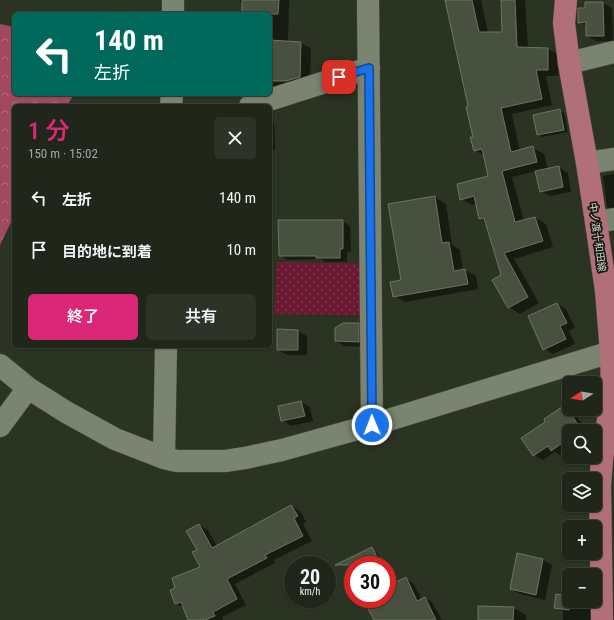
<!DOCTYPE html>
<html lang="ja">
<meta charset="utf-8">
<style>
body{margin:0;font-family:"Roboto Condensed","Noto Sans JP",sans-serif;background:#2d3327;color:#f1f3f6;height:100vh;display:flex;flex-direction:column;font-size:15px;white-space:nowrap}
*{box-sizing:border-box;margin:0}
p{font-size:13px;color:#a2a5a2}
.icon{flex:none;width:22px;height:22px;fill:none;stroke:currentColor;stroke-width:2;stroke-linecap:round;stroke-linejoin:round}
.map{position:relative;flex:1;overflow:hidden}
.side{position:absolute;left:12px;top:104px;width:260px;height:244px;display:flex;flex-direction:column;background:#20271a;border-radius:6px;box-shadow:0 1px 3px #0004,0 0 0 1px #3d4439}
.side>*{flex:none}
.banner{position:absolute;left:12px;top:12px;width:260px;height:84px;border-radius:6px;box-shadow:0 1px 3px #0004,0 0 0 1px #3d4439;background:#00695c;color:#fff;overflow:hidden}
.needle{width:26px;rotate:258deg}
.fabs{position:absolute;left:562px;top:376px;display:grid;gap:8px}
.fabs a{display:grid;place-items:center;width:40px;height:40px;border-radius:6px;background:#20271a;box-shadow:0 1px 3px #0004,0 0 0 1px #3d4439;font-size:20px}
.speed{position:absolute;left:284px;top:556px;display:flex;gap:8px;font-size:20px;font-weight:700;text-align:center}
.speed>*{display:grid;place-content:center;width:52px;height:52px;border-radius:50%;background:#20271a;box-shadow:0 1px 3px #0004,0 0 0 1px #3d4439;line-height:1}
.speed small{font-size:10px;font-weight:400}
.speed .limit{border:6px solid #d22;background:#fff;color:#111}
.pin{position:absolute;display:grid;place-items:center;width:34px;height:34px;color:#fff;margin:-17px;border-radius:8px;box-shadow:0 2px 6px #0006}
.me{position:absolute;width:44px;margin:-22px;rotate:359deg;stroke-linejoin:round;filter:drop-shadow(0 0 3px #0008)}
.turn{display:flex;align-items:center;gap:14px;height:84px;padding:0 16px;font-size:18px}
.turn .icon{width:52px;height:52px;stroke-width:2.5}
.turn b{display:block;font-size:28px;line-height:34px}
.round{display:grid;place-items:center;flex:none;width:42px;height:42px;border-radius:6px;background:#2d3327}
.headline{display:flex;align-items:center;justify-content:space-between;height:68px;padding:0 16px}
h1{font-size:24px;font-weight:600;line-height:30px;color:#db2777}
.cta{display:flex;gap:8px;margin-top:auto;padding:8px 16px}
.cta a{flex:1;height:46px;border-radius:6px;background:#db2777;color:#fff;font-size:16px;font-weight:600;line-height:46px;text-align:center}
.cta a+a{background:#2d3327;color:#f1f3f6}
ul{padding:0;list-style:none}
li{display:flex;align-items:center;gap:12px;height:52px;padding:0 16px}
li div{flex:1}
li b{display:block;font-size:15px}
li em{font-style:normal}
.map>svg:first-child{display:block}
.grass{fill:url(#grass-dots)}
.forest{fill:url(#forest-crowns)}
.shadow{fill:#0007}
.building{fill:#48513f;stroke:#6c7662}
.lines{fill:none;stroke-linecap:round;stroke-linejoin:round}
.minor-casing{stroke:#4a5042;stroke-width:23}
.major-casing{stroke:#4a5042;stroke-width:23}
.minor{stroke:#7a8470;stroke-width:22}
.major{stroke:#b16f79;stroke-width:22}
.route-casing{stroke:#114b97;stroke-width:10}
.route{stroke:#1a73e8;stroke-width:7}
.labels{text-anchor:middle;stroke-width:3.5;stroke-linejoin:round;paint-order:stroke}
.street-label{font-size:10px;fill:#d4dacf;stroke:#161a12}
</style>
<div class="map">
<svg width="614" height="620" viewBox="0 0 614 620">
<defs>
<pattern id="grass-dots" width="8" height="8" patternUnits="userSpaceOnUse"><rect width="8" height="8" fill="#6b1833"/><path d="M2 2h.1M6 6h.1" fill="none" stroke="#7f3950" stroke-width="1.8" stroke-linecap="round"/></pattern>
<pattern id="forest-crowns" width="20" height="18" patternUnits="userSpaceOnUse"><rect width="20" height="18" fill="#a14960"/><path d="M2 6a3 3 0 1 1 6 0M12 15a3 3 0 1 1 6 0" fill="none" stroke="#b16b7d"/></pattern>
</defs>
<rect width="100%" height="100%" fill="#2b3422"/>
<path class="grass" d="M277,262L365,264L360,315L274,314Z"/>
<path class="forest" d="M0,24L14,27V94H74L67,106H14V216L0,245Z"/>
<path class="shadow" d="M240,0H289L288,42L301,43L311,48L310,82L270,89V14H243V4L240,2Z
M446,0H481L488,33H504L502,0H525L528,48L548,49L559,55L558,76H546L552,105L512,114L520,151L533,148L544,154L548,170L558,167L568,173L571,192L550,196L541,191L536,171L512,177L524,221L535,218L546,224L553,247L514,259L539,303L520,314L509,307L502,276L485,221L480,218L477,204L472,205L461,199L489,177L485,156L474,150L469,107Z
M603,3L612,8L613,41H596L587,36V26L579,22L586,9Z
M560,110L564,113L568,132L542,137L538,134Z
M270,120L274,122L275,150H270Z
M614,174V211L607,207L603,176Z
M435,197L446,204L452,245L460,250L463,270H465L476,276L478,289L405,302L394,296L402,281Z
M343,221L350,226L351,252H347V262H325L320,259L287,260L280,255Z
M557,304L566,309L575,328L569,331L575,344L553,354L544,349Z
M358,324L367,330L368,347L345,346L336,341Z
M298,331L307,336V355H287L278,350Z
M301,402L310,407L313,421L291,426L282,420L279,406Z
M565,406L574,412L587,431H569V449L560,455L555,452L543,460L534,455L547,422Z
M291,506L301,512L306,522L303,524L312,541L274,560L275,563L235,584L246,605L222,617L223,620H189L184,608L176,603L177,589L202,568L198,551L199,525L208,530L217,546Z
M369,549L377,553L383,565H353V576L345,561Z
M518,554L543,560L552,565L545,600L520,594L511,589Z
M387,569L395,584L406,579L413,583L422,600L425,598L432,602L442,620H375L365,599H387Z
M567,586H569V601H595L597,620H563V611L555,607L565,596Z
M514,608L526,615V620H479Z"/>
<path class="building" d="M242,0H279L278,14H242Z
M445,0H472L479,32H502L501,0H515L517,47L548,48V70H536L542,99L501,108L511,152L533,146L537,162L502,171L515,222L535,217L543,241L504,253L528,297L508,308L492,280L501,275L484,218L479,219L474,196L460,200L457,184L488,176L482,149L474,151L470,137H473L466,107L468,106Z
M585,2H603L604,36H586V22L578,23V8H585Z
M270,40L301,42L300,77L286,81H270Z
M560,109L564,130L537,135L533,115Z
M559,166L563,187L540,192L535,171Z
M435,196L442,243L449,242L454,271L465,269L468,284L393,297L390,282L401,280L388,204Z
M278,220H343V249H340V258H316V256H279Z
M557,303L567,323L560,326L566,339L543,350L528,316Z
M343,323H359V342L335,341V328Z
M277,329L298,330V350H277Z
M301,401L305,416L281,421L278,406Z
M565,405L582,431H569V438L551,451L548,446L533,456L521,438L545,422L544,419Z
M291,505L298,516L294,518L303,536L265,555L267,558L227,579L237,599L213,612L215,616L205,620H188L181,602L175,604L170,590L175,588L172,578L200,567L192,552L197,550L186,531L199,524L212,548Z
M372,547L381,565H335Z
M517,553L543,559L536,595L510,589Z
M406,577L417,601L425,597L436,620H374L363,599H387V587Z
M556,594L569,596V610L554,608Z
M478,606L514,607L513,620H478Z"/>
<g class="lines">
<defs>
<path id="minor" d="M368,0L372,425
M173,14V0
M569,63L614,52
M171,106L172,94
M250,106L369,68
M587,163L614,159
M596,222L614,219
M0,365L28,388L66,412L115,439L164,458L177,461H225L245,458L282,450L372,425L611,352
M0,426L28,388
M164,458L166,346"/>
<path id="major" d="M566,0L564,23L569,63L587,163L596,222L606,291L611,352L612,393L602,460L600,485L602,620"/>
</defs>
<use href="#minor" class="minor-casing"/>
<use href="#major" class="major-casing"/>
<use href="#minor" class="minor"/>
<use href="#major" class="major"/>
</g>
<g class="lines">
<defs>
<path id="route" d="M339,77L369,68L372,425"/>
</defs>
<use href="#route" class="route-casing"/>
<use href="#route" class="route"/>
</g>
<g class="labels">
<g class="street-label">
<text transform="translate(598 237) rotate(82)" y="4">中ノ渡十和田線</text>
</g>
</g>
</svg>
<div class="fabs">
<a><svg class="needle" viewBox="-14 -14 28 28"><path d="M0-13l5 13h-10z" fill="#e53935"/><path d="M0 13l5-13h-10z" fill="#a2a5a2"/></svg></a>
<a><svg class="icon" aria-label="search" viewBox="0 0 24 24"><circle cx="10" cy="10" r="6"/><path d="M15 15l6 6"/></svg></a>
<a><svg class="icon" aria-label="layers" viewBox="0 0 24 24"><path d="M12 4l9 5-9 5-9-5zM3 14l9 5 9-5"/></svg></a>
<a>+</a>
<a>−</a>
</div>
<div class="speed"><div>20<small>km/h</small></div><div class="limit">30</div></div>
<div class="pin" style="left:339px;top:77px;background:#d93025"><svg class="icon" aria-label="arrive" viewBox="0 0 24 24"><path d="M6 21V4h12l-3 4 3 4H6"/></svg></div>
<svg class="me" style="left:372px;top:425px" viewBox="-20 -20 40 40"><circle r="17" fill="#1a73e8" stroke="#fff" stroke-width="3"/><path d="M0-11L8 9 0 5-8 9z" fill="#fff"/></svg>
<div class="banner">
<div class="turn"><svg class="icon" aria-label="left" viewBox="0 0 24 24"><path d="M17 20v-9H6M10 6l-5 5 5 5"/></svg><div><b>140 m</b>左折</div></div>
</div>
<section class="side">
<div class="headline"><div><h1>1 分</h1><p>150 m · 15:02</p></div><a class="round"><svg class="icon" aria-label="close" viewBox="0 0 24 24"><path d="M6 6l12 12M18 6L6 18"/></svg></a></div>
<ul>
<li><svg class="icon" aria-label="left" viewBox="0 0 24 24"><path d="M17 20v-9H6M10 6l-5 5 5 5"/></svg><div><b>左折</b></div><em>140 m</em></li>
<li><svg class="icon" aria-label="arrive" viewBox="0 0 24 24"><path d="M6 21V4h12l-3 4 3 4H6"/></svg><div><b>目的地に到着</b></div><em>10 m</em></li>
</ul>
<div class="cta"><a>終了</a><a>共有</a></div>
</section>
</div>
